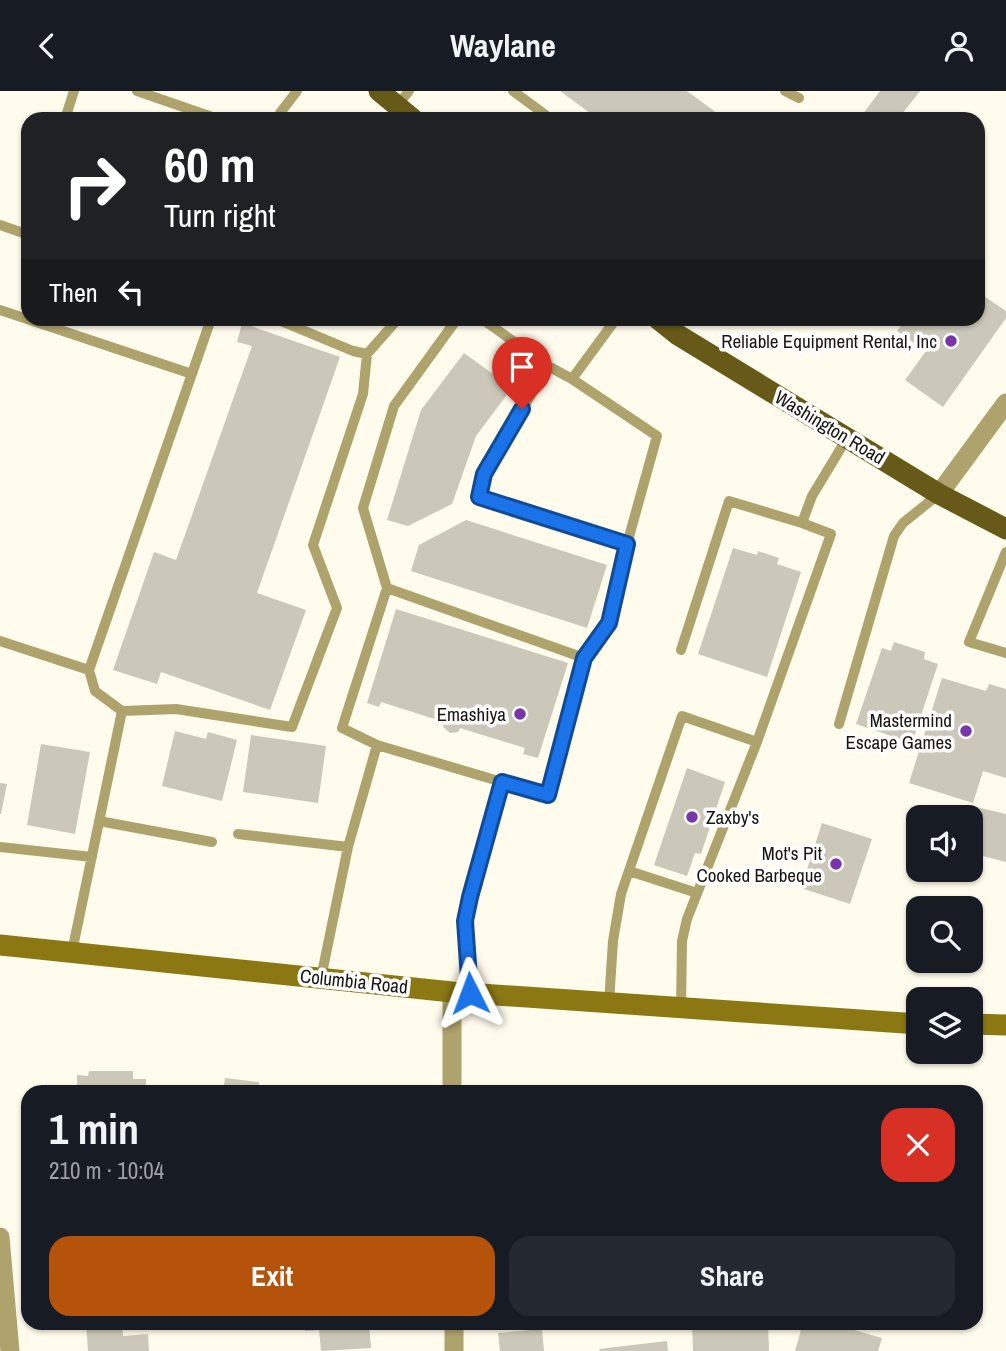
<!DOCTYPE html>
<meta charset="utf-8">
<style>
body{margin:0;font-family:"Archivo Narrow",sans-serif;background:#242831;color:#f1f3f6;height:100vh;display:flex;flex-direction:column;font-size:26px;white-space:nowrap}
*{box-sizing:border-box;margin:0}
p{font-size:23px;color:#9ea1a6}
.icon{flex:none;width:38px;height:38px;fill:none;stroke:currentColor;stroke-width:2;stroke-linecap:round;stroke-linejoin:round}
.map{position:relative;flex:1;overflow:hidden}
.details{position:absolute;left:21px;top:994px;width:962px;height:245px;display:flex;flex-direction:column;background:#171b24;border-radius:21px;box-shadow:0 2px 5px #0004}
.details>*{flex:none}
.banner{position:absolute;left:21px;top:21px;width:964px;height:214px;border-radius:21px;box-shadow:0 2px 5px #0004;background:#202124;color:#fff;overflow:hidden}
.fabs{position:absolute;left:906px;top:714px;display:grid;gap:14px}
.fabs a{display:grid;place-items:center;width:77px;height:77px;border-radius:14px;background:#171b24;box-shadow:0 2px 5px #0004;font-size:35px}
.pin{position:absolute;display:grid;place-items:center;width:60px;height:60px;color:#fff;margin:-72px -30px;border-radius:50% 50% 50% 0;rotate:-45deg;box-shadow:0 0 7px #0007}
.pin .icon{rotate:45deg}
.me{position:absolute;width:77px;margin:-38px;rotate:357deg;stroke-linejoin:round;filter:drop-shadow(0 0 5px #0008)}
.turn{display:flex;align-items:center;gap:24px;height:147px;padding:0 28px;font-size:32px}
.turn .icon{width:91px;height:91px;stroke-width:2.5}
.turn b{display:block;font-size:49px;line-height:60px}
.then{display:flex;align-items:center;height:66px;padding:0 28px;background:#0003;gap:14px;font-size:26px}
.round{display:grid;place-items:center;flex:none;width:74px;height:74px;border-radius:21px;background:#242831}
.head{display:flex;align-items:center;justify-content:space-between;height:119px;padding:0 28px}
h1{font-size:42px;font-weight:700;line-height:52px}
.button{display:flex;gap:14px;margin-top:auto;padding:14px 28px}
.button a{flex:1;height:80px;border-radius:21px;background:#b45309;color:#fff;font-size:28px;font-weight:700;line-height:80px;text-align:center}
.button a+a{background:#242831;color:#f1f3f6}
header{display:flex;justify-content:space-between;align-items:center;height:91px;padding:0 28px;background:#171b24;font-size:32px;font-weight:700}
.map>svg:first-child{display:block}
.building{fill:#cbc8ba}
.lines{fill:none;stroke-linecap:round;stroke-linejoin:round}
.lane{stroke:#afa36d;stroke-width:10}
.street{stroke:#afa36d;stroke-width:19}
.secondary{stroke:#8b7813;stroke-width:21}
.primary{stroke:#675a19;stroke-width:21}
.route-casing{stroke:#114b97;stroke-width:18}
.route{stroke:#1a73e8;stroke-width:12}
.poi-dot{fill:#7936aa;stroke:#fff;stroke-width:2.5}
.labels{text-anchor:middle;stroke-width:7;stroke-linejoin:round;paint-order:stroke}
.poi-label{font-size:19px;fill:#181612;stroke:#fff;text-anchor:end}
.street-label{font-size:19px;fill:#181612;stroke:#fff}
</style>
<header><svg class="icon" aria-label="back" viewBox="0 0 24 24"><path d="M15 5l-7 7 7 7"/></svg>Waylane<svg class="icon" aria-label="person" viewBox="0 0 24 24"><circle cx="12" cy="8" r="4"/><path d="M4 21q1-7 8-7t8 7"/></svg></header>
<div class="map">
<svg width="1006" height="1260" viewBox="0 0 1006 1260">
<rect width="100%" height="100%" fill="#fffced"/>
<path class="building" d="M560,0H687L725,28H598Z
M880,0H920L898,28H859Z
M978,201L1006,220V227L943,316L905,289L926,260L897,240L906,228H978Z
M242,232L340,266L257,502L306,519L270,619L161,581L157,593L113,579L154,461L176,469L252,255L237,251Z
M464,262L512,297L476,345L452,413L408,435L387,429L421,319Z
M466,429L607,474L587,537L411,480L419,454Z
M733,457L757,464L758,460L779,467L777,473L801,481L767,586L698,563Z
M396,518L568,572L538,667L523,663L525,657L460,637L458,641L450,642L443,636L444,631L381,611L379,616L367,612Z
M894,551L925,561L924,568L938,573L912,652L856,633L882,557L891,560Z
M942,587L986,600L989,593L1006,598V687L983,680L973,712L909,692Z
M175,640L206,648L208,641L237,649L222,710L162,695Z
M251,644L326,655L318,712L243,701Z
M41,653L90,661L75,743L27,734Z
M687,677L725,691L701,763L695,762L687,785L654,774Z
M0,692L7,693L1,723H0Z
M968,714L1006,723V771L971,762V726H965Z
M822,732L872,748L850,813L801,797Z
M89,980H133V988H146V995L187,996V1001H77V984L88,985Z
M225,987L259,991L258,998L265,999V1001H223Z
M86,1232H122L123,1245L148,1243L149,1260H88Z
M304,1232H369L371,1257L321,1260L319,1239L305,1240Z
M692,1232H768L769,1260H693Z
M803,1232H830L882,1247L878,1260H795Z
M542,1238L544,1260H500L498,1242Z
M667,1250L668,1260H600L599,1258Z"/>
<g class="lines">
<path class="lane" d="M137,0L218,28
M513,0L551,28
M785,0L799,7
M397,15L409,0
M65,28L74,0
M278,28L280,22L297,0
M0,134L26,143
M0,219L192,283
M276,228L353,260L367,263L398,228
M482,228L548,275
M572,288L657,345L627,453
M1006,461L969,551L1006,562
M387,497L363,417L394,315L457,228
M0,550L89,579
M681,559L729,410L802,432
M584,567L609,532L627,453L479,406L484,383L548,275L572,288L616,228
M122,620L176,618L292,636L337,517L313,454L363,303L367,263
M839,633L894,445L903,432L939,403
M377,654L342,637L387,497L584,567L548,704L502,691
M99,730L212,751
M238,743L348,756
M0,756L92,766
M629,780L697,802
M72,861L122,620L95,600L89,579L211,228
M321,887L348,756L377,654L502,691L470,806L465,830L470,902
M609,912L613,850L621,803L682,625L757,651
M681,917L682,850L687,828L757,651L831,443L802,432L812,405L847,347"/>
<path class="street" d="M939,403L1006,312
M452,901V1001
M0,1146L10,1260
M454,1232V1260"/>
<path class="secondary" d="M0,854L452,901L919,933
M971,933L1006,934"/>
<path class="primary" d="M379,0L413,28
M658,228L678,244L939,403L1006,438"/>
</g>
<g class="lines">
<defs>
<path id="route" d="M470,902L465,830L470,806L502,691L548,704L584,567L609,532L627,453L479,406L484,383L522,318"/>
</defs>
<use href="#route" class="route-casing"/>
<use href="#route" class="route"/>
</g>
<g class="poi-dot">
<circle cx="951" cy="250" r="7"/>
<circle cx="520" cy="623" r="7"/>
<circle cx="966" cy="640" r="7"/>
<circle cx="692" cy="726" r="7"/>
<circle cx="836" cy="773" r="7"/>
</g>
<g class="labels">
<g class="poi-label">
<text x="937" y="257">Reliable Equipment Rental, Inc</text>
<text x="506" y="630">Emashiya</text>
<text x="952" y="636">Mastermind<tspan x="952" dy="22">Escape Games</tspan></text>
<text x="706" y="733" text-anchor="start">Zaxby's</text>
<text x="822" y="769">Mot's Pit<tspan x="822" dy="22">Cooked Barbeque</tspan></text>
</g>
<g class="street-label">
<text transform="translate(830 336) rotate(31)" y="7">Washington Road</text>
<text transform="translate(354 890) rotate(6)" y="7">Columbia Road</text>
</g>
</g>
</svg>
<div class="fabs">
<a><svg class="icon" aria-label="sound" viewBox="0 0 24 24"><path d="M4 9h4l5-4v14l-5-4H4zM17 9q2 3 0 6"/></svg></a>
<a><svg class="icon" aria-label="search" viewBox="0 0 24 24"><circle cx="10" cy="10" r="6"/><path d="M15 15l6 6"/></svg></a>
<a><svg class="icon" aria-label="layers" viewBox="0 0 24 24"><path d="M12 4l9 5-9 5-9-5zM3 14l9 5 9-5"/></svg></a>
</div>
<div class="pin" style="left:522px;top:318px;background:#d93025"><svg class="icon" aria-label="arrive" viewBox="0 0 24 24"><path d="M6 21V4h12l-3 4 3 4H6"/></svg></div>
<svg class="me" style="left:470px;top:902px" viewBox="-20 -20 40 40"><path d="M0-17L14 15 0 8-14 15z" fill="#1a73e8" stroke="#fff" stroke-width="4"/></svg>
<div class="banner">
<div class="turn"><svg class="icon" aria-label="right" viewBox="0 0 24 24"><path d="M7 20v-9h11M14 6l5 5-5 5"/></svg><div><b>60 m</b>Turn right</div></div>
<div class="then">Then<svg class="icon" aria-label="left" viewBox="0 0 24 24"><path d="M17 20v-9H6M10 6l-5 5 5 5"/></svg></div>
</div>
<section class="details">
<div class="head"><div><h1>1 min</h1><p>210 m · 10:04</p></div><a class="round" style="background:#d93025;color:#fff"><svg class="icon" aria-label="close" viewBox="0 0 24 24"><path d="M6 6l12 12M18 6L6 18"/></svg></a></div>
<div class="button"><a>Exit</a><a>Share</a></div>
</section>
</div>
